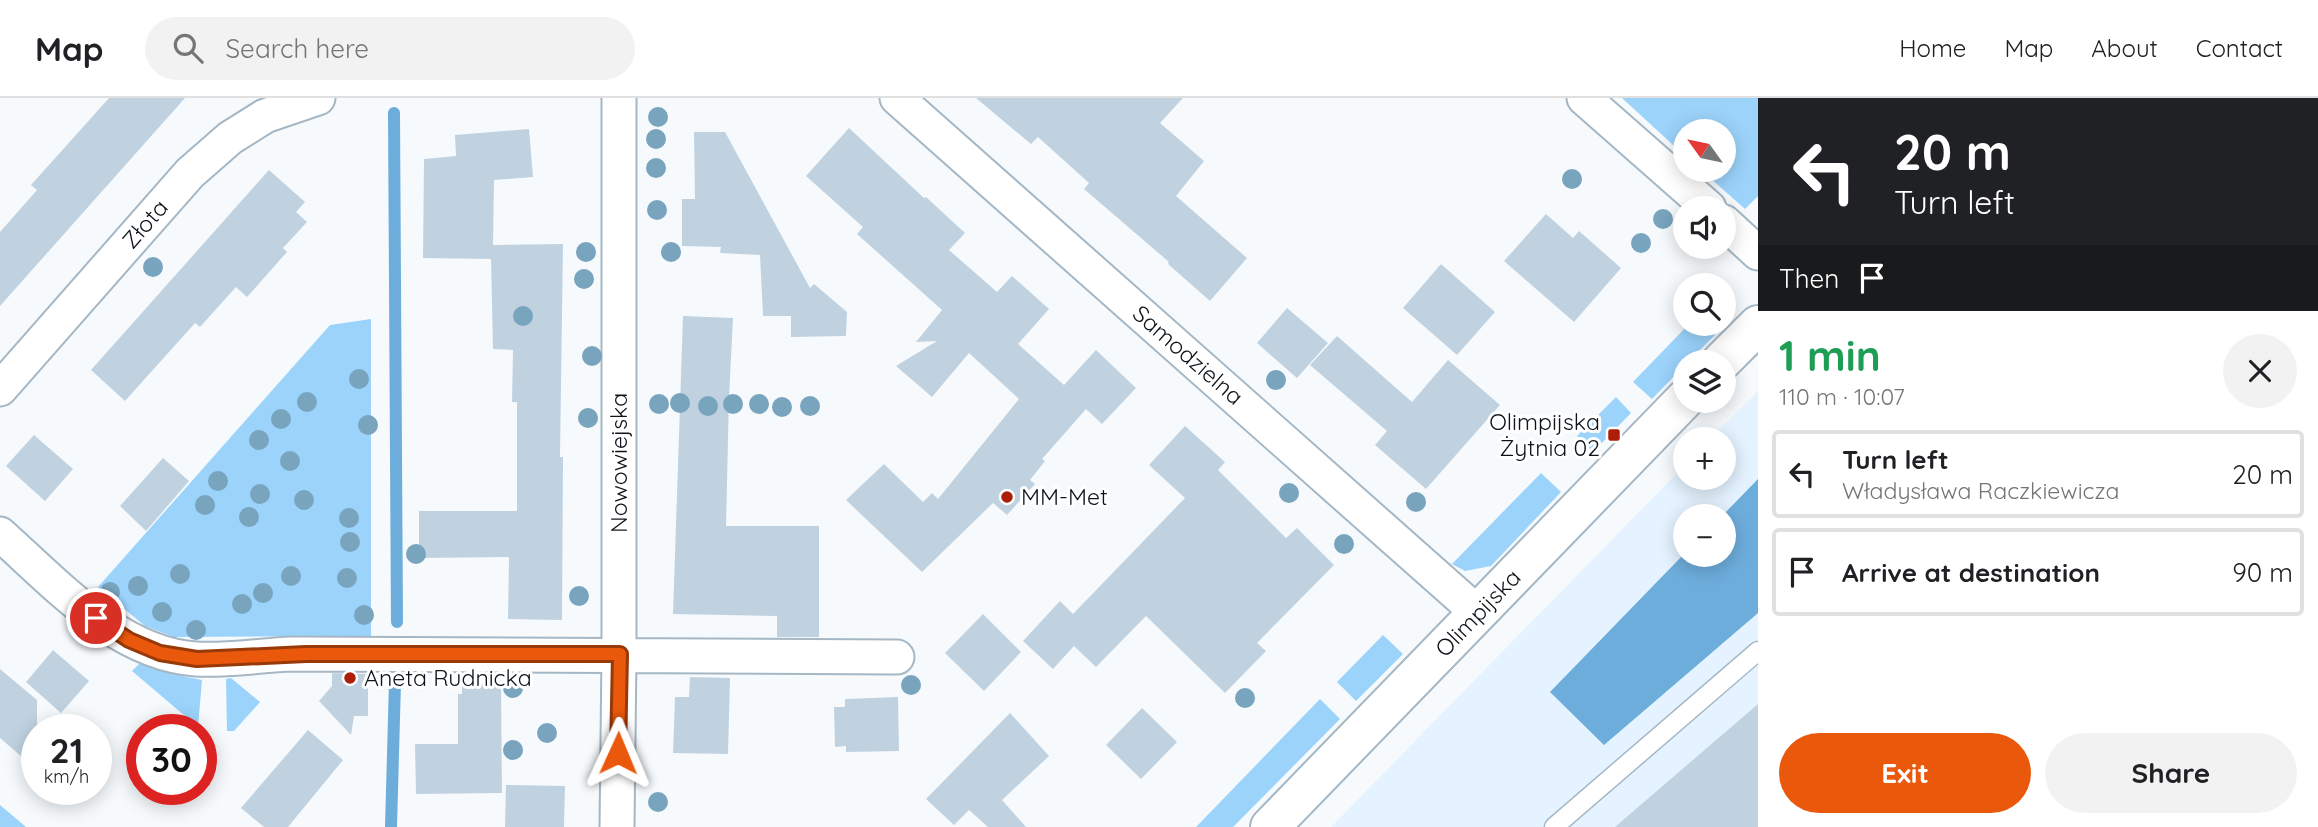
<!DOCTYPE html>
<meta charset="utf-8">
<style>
body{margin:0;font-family:Quicksand,sans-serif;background:#f2f2f2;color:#202124;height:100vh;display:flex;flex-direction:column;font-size:26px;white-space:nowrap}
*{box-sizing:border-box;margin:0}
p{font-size:23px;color:#757577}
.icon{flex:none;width:38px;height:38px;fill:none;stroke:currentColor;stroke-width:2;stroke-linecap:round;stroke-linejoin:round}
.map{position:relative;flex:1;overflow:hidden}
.details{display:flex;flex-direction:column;background:#fff;width:560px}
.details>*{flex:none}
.guide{background:#202124;color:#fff;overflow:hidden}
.needle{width:46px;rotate:303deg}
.buttons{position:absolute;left:1673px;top:21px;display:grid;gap:14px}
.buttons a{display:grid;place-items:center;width:63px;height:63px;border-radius:50%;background:#fff;box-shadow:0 4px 18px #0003;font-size:35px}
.speed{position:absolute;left:21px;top:616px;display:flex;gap:14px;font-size:35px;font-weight:700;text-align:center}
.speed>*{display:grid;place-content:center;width:91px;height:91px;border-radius:50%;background:#fff;box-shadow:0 4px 18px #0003;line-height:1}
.speed small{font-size:18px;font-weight:400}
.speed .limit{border:10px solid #d22;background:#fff;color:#111}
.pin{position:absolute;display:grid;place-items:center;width:60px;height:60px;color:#fff;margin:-30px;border:4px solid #fff;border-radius:50%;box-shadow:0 2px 7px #0007}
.me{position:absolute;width:77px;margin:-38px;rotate:1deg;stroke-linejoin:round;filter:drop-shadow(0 0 5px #0008)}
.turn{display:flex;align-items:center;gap:24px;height:147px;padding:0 21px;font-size:32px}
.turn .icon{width:91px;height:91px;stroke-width:2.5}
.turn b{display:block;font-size:49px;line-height:60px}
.then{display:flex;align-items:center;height:66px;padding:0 21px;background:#0003;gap:14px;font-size:26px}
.round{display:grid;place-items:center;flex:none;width:74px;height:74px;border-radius:37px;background:#f2f2f2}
.headline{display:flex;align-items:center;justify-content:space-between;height:119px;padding:0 21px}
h1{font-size:42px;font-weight:800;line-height:52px;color:#1e9e55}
.action{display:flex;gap:14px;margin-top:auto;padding:14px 21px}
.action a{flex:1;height:80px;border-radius:42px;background:#ea580c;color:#fff;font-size:28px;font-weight:800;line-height:80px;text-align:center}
.action a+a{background:#f2f2f2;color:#202124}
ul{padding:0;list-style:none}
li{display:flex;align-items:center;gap:21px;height:88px;margin:0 14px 10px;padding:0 7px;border:4px solid #e0e0e0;border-radius:7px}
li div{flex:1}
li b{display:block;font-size:26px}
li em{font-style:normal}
header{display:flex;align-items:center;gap:42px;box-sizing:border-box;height:98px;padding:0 35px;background:#fff;border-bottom:2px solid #e0e0e0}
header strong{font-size:33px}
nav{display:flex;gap:38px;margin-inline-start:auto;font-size:24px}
.search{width:490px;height:63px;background:#f2f2f2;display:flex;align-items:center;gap:18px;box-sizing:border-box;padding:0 24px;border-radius:38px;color:#757577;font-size:26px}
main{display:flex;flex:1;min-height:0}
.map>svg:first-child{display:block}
.built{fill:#e4f3ff;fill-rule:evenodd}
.green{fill:#9cd3fb}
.water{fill:#6daddc}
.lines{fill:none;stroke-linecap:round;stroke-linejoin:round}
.stream{stroke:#6daddc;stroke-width:12}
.building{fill:#c0d2e0}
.lane-casing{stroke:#a5b7c4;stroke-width:21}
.street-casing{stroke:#a5b7c4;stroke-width:37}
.secondary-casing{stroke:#a5b7c4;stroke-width:42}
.lane{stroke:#fff;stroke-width:18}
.street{stroke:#fff;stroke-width:33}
.secondary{stroke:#fff;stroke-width:38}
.tree{fill:#78a4be}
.route-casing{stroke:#983908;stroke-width:18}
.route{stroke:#ea580c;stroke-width:12}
.poi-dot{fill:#ad1e09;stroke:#fff;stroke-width:2.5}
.labels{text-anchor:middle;stroke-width:6;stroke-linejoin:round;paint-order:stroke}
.street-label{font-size:23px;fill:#0e1419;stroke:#fff}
.poi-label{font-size:23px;fill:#0e1419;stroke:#fff;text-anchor:start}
</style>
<header>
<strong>Map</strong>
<div class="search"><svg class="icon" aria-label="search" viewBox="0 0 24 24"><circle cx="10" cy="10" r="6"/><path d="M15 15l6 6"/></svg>Search here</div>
<nav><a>Home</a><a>Map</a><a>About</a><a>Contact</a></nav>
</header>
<main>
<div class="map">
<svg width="1758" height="729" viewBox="0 0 1758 729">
<rect width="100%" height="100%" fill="#f6fafd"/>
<path class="built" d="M1758,293V729H1331L1685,367V380H1724V341H1710ZM1685,418H1724V457H1685Z"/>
<path class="green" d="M1622,0H1758V98L1745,111L1701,72H1724V33H1685V58Z
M371,221V538L174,539L145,528L98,489L330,227Z
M1689,226H1704L1715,237L1688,264H1685V267L1652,301L1633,284Z
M1616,299L1631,315L1593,354L1577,338Z
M1541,375L1561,394L1491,468L1465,473L1452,466Z
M1383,537L1403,556L1356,603L1337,584Z
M140,565L173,576L202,582L198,629L132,573Z
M231,580L260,604L234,633H227L226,581Z
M1320,601L1340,621L1233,729H1196Z
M0,707L26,729H0Z"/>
<path class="water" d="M1758,381V515L1604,647L1550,594L1685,455L1724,457V418H1722Z"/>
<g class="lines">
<path class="stream" d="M394,15L397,524
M391,729L395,584"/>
</g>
<path class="building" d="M109,0H185L0,208V134L37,92L31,87Z
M976,0H1183L1160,25L1204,63L1176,98L1247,160L1210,203L1168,166L1169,164L1084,91L1089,85L1038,39L1031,46Z
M849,30L924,100L926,99L965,135L949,152L997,194L1012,178L1049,211L1018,246L1064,287L1096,252L1136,290L1102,326L1086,311L1042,361L1045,363L1030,382L1035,386L1007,417L993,405L922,474L846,402L884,366L923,404L932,395L938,401L1019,301L969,255L932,299L896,268L937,243L916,244L942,212L857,136L863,129L806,78Z
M529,31L533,79L494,82L493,147L563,146L560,359H563L562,522L508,521L509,459L419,460V413H517V304H512L513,252L493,251L491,161L423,160L424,61L456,58L455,37Z
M694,34H725L810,190L814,186L847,214L846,238L791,239V218H763L760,157L720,155L721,149L682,148V101H695Z
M269,72L305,104L296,114L307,124L283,150L287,154L247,199L236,189L200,229L195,225L125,303L91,272Z
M1546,116L1573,140L1579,133L1621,170L1574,224L1504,163Z
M1441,166L1495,214L1457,257L1403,210Z
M1287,210L1328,245L1297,280L1257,245Z
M683,218L733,220L729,299L726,428H819V539H777V518L673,516Z
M1337,238L1412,304L1448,262L1500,307L1426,391L1375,347L1387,333L1310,267Z
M1185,328L1225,364L1218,372L1286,440L1297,430L1334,467L1257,545L1266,553L1225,595L1146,518L1096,569L1074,548L1053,571L1023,543L1060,503L1073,516L1185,400L1149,367Z
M34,337L73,371L45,403L6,368Z
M163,360L189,383L146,433L120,408Z
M983,516L1021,554L984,593L945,555Z
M53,552L89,583L61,615L26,584Z
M0,571L37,602V672L0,640Z
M332,575L368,576V618H354L351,637L319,603L332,588Z
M690,579L730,580L728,656L673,655L675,599H689Z
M462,586H501L502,695L416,696L415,646H458V596H462Z
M898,599L899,653L846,654V648L835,649L834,609H845V601Z
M1758,606V729H1615Z
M1142,610L1177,644L1141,681L1106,647Z
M1010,615L1049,658L1002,702L1026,729H988L969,712L954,727L926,701Z
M308,632L343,662L288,729H264L241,710Z
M506,687L565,688L564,729H505Z"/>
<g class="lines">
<defs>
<path id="lane" d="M1554,729L1758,553"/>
<path id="street" d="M897,0L1478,515
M1584,0L1709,110
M1724,124L1758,155
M0,291L190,75L230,40L265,18L318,0
M0,436C55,485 118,556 196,561C225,563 262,557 293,556L897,559
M617,729L619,556V0"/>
<path id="secondary" d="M1721,264L1758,227
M1270,729L1685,301"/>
</defs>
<use href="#lane" class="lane-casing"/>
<use href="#street" class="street-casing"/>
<use href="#secondary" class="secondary-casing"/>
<use href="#lane" class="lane"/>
<use href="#street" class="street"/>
<use href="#secondary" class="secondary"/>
</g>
<g class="tree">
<circle cx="658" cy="19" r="10"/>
<circle cx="656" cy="41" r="10"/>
<circle cx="656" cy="70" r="10"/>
<circle cx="1572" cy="81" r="10"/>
<circle cx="657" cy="112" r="10"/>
<circle cx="1663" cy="121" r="10"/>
<circle cx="1641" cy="145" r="10"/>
<circle cx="586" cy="154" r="10"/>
<circle cx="671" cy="154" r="10"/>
<circle cx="153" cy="169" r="10"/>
<circle cx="584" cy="181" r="10"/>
<circle cx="523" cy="218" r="10"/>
<circle cx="592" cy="258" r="10"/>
<circle cx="359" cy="281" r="10"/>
<circle cx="1276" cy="282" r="10"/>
<circle cx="307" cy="304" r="10"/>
<circle cx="680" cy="305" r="10"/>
<circle cx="659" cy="306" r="10"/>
<circle cx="733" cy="306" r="10"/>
<circle cx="759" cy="306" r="10"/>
<circle cx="708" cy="308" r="10"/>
<circle cx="810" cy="308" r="10"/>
<circle cx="782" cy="309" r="10"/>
<circle cx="588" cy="320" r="10"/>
<circle cx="281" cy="321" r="10"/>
<circle cx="368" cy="327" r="10"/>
<circle cx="259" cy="342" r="10"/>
<circle cx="290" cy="363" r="10"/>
<circle cx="218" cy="383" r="10"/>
<circle cx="1289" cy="395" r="10"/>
<circle cx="260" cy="396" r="10"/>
<circle cx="304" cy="402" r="10"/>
<circle cx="1416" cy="404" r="10"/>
<circle cx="205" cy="407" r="10"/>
<circle cx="249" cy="419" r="10"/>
<circle cx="349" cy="420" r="10"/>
<circle cx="350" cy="444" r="10"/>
<circle cx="1344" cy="446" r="10"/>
<circle cx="416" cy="456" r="10"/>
<circle cx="180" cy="476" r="10"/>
<circle cx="291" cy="478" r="10"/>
<circle cx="347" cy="480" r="10"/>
<circle cx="138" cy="488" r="10"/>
<circle cx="110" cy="494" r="10"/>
<circle cx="263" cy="495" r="10"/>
<circle cx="579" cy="498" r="10"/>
<circle cx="242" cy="506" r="10"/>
<circle cx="162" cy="514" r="10"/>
<circle cx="364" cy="517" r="10"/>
<circle cx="196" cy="532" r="10"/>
<circle cx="911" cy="587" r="10"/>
<circle cx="513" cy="590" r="10"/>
<circle cx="1245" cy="600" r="10"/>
<circle cx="547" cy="635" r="10"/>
<circle cx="513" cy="652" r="10"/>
<circle cx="658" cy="704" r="10"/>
</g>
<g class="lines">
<defs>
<path id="route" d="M96,520L129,542L160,555L197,561L306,556H620L618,655"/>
</defs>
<use href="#route" class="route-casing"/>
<use href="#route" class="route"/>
</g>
<g class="poi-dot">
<rect x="1607" y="330" width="14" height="14" rx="3.5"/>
<circle cx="1007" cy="399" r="7"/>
<circle cx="350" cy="580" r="7"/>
</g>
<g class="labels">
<g class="street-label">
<text transform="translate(145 126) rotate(-49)" y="8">Złota</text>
<text transform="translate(1188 257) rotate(41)" y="8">Samodzielna</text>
<text transform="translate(619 365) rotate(-90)" y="8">Nowowiejska</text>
<text transform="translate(1478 515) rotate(-46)" y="8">Olimpijska</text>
</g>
<g class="poi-label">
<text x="1600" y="332" text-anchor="end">Olimpijska<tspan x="1600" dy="26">Żytnia 02</tspan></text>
<text x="1021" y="407">MM-Met</text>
<text x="364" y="588">Aneta Rudnicka</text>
</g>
</g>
</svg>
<div class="buttons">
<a><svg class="needle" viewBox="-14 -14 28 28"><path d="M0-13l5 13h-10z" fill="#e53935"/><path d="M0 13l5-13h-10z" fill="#757577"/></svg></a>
<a><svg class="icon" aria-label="sound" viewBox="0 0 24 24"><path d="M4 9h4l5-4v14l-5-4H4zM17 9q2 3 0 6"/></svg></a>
<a><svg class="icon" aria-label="search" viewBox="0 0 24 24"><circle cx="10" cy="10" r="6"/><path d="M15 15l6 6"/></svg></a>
<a><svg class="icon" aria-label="layers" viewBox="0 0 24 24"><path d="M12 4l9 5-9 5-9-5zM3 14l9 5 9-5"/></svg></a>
<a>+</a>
<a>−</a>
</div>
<div class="speed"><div>21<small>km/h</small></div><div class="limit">30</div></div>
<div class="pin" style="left:96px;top:520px;background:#d93025"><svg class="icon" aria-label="arrive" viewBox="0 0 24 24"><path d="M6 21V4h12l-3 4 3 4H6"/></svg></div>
<svg class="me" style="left:618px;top:655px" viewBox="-20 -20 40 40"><path d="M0-17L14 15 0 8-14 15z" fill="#ea580c" stroke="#fff" stroke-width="4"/></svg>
</div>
<section class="details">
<div class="guide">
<div class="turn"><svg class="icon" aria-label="left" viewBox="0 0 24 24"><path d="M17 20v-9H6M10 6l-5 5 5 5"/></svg><div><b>20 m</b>Turn left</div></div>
<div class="then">Then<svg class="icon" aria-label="arrive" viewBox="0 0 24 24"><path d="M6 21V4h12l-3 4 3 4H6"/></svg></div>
</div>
<div class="headline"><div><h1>1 min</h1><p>110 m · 10:07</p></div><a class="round"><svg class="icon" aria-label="close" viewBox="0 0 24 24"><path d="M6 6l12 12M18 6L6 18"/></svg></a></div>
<ul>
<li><svg class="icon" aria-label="left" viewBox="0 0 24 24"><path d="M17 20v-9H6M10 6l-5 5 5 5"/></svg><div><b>Turn left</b><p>Władysława Raczkiewicza</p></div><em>20 m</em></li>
<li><svg class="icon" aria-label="arrive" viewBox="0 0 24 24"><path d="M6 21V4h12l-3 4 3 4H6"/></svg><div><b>Arrive at destination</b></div><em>90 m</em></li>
</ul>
<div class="action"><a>Exit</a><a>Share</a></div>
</section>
</main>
